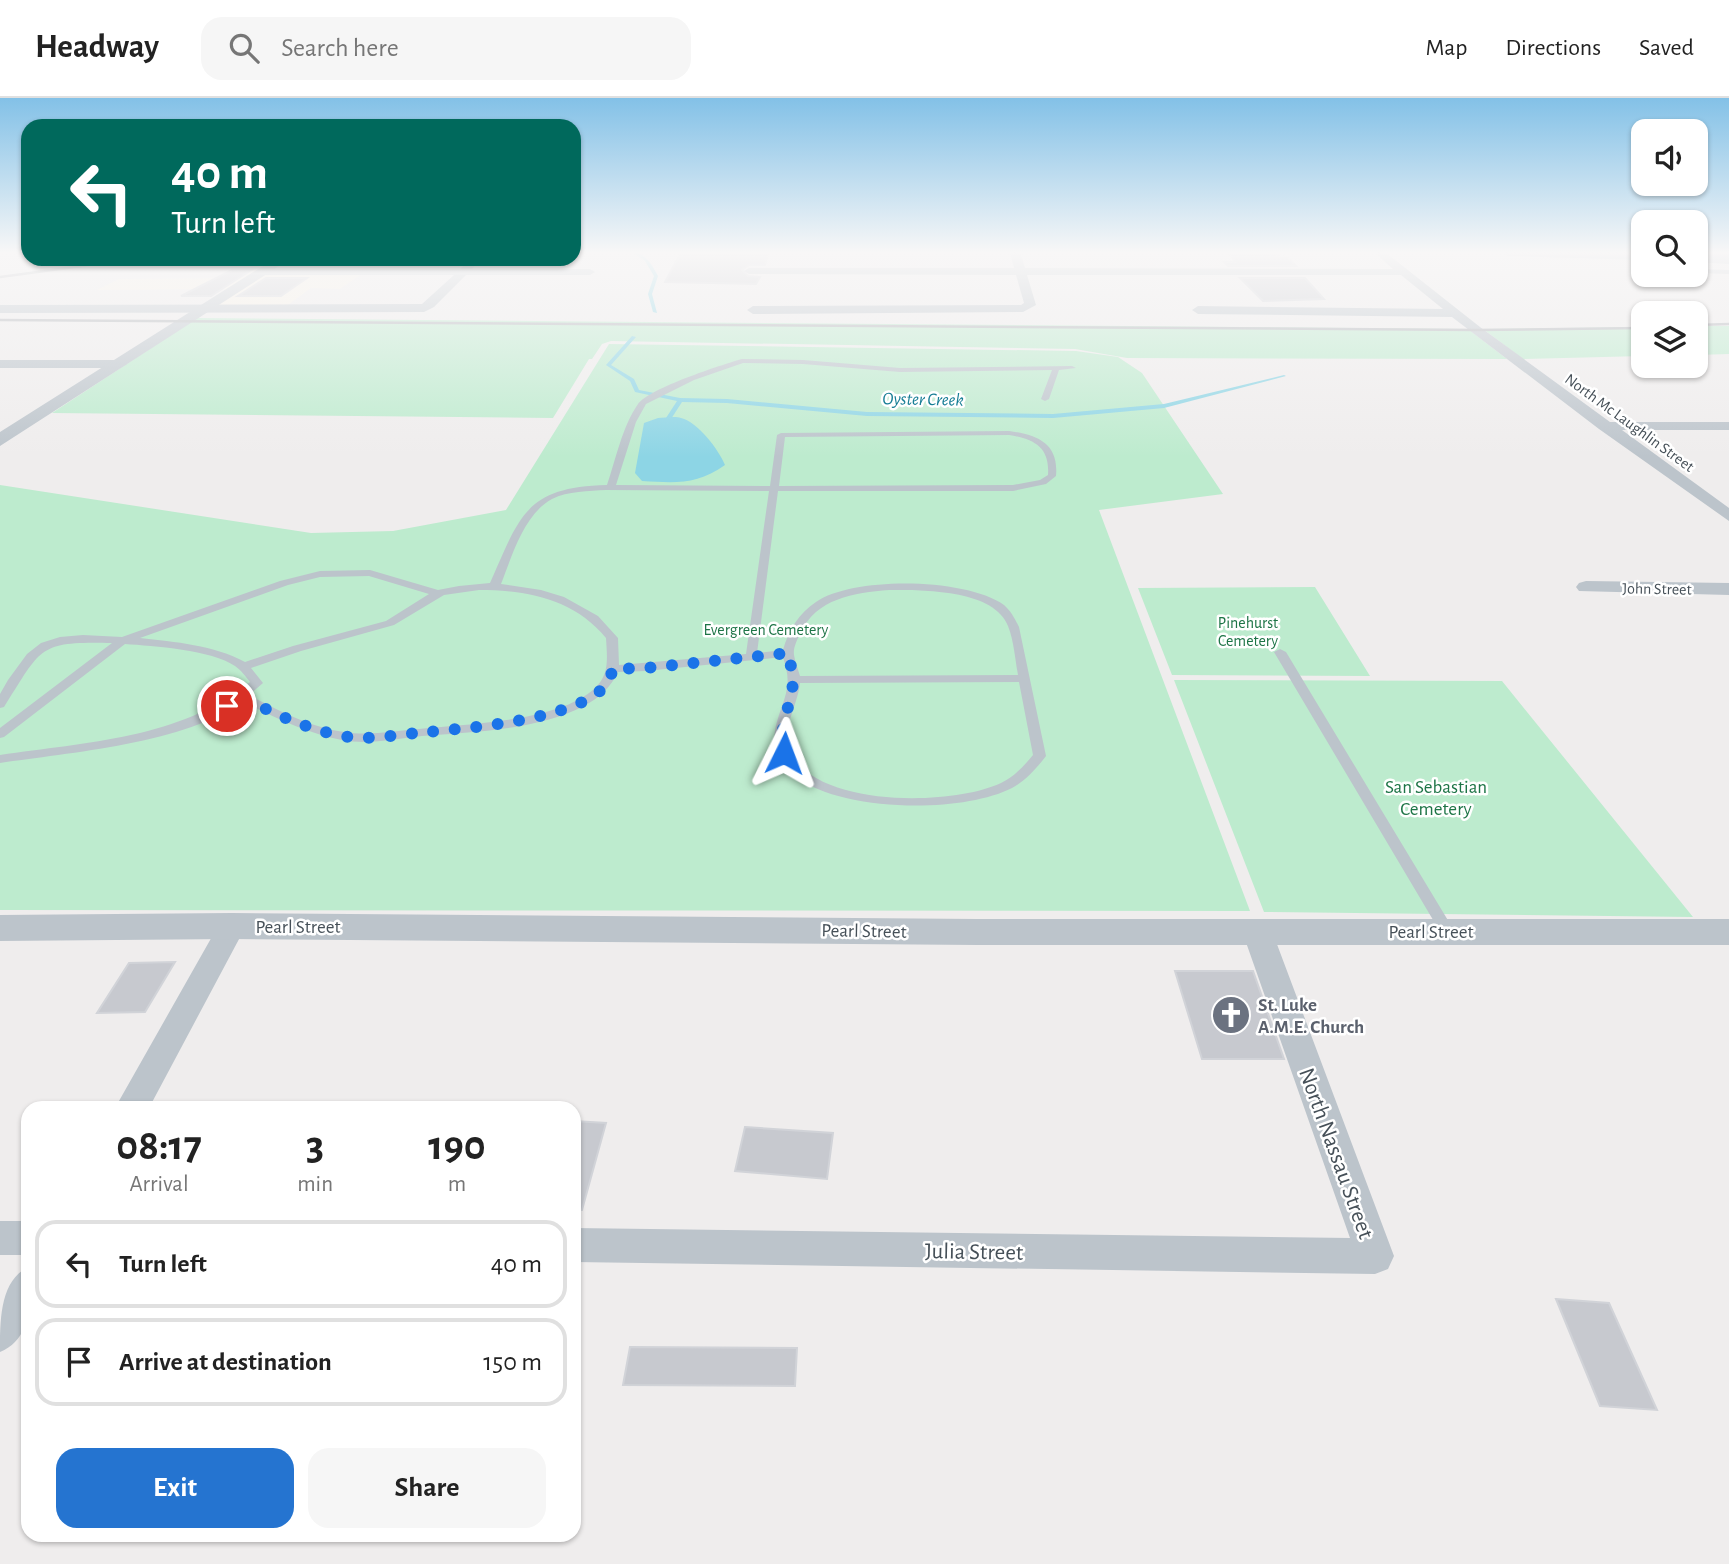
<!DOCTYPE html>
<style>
body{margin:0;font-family:"Alegreya Sans",sans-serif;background:#f6f6f6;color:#222;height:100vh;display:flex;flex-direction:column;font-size:26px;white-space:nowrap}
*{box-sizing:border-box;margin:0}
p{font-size:23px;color:#767676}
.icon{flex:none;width:38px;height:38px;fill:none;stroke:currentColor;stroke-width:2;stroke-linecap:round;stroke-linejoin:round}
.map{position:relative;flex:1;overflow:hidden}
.panel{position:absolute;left:21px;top:1003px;width:560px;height:441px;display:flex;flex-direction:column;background:#fff;border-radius:21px;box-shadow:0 2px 5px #0004}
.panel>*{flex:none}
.hud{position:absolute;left:21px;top:21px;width:560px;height:147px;border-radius:21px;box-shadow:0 2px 5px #0004;background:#00695c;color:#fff;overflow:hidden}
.tools{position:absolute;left:1631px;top:21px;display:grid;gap:14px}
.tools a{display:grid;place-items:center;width:77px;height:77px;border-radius:14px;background:#fff;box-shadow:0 2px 5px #0004;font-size:35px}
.pin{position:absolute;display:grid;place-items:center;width:60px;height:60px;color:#fff;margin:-30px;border:4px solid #fff;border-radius:50%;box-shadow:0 2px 7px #0007}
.me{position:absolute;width:77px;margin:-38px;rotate:3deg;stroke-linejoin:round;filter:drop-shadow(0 0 5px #0008)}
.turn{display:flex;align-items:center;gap:24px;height:147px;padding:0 35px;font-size:32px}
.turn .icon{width:91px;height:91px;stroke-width:2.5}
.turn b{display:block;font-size:49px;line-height:60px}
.eta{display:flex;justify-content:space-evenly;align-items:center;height:119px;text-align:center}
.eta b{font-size:42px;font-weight:700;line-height:49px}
.button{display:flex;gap:14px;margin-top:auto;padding:14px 35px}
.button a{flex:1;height:80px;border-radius:21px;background:#2574d0;color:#fff;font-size:28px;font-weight:700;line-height:80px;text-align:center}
.button a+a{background:#f6f6f6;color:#222}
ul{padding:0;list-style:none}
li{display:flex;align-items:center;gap:21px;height:88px;margin:0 14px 10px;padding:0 21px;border:4px solid #e0e0e0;border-radius:21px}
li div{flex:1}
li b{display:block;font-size:26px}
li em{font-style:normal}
header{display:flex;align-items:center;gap:42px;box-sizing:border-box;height:98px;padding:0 35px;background:#fff;border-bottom:2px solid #e0e0e0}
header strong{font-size:33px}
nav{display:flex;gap:38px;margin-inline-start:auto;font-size:24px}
.search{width:490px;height:63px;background:#f6f6f6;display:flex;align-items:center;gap:18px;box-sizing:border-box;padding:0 24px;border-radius:21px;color:#767676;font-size:26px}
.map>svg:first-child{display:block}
.commercial{fill:#faf4e6}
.green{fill:#bdebce}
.water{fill:#8dd5e5}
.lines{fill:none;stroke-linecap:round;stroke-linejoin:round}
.stream{fill:#8dd5e5;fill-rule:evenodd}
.building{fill:#c7c9cf;stroke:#d1d3d8;stroke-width:2}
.service{fill:#bcc4cb;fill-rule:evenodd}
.minor{fill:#bcc4cb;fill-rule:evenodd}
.tertiary{fill:#bcc4cb;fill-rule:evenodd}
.primary{fill:#aebdca;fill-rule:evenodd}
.rail{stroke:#afb2b7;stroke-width:2.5}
.route{stroke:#1a73e8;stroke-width:12;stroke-dasharray:0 21.6}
.labels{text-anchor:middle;stroke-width:5;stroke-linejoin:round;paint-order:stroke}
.far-street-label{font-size:16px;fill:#465058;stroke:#fff}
.far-park-label{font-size:16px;fill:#1d7446;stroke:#fff}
.far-water-label{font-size:18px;font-style:italic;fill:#167d95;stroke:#fff}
.park-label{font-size:19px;fill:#1d7446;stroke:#fff}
.street-label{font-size:19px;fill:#465058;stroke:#fff}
.worship-label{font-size:19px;font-weight:bold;fill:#5b616d;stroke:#fff;text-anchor:start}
.near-street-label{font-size:23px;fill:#465058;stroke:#fff}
</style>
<header>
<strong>Headway</strong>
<div class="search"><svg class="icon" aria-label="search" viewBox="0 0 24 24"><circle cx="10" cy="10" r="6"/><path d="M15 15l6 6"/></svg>Search here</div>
<nav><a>Map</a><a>Directions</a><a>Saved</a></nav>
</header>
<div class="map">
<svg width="1729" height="1466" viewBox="0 0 1729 1466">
<rect width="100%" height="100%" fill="#efeded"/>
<path class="commercial" d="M274,161L227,191L97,192L119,181L241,180Z
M363,175L340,191L311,190L285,209H214L266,176Z"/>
<path class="green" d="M197,220L1468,231L1507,261L1127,260L1075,251L611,243L602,246L592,261H589L553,320L52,315Z
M1696,228H1729V256L1696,257Z
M1643,229V258L1523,261L1483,231Z
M609,246L1076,253L1118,259L1142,275L1223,396L1099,412L1250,813L0,812V387L311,435L393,433L506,412Z
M1315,489L1370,578L1172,577L1138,490Z
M1174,582L1502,583L1693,819L1264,814Z"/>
<path class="water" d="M658,320C664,320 675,318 681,320C698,324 719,352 725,367C697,387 676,385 642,383L635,375L644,325Z"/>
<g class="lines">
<path class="stream" d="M632,154C646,155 652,167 658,178L652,196L657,215L653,214L648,196L654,178L645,163Z
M632,238L636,239L611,267L634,281L639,292L680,300L727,301L867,314L1053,316L1164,306L1284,277L1286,278L1164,310L1053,320L867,318L727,305L682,304L671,321L669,322L666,320L677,303L635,294L630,283L606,267Z"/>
</g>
<path class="building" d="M769,154L765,167H749L742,172L748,178L760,179L756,186L665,184L680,156Z
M1228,154L1276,155L1279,158L1287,159L1296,168H1228L1224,164H1235Z
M232,172H251L211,198H181Z
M266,180H307L281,198H238Z
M1240,180H1305L1324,201L1263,203Z
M175,864L145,914L97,915L129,865Z
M1175,873H1253L1284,961H1202Z
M574,1023L606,1025L582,1112L574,1111Z
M745,1029L833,1035L827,1081L735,1073Z
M1556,1201L1609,1205L1657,1312L1600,1308Z
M630,1249L797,1250L795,1288L623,1287Z"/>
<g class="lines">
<path class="service" d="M1696,171L1729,172V176L1696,175Z
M742,261L803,262L900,270L1072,268L1076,270L1059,272L1049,301L1045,303L1041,301L1052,272L900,274L803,266L743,265L694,282L646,306L636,324L616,387L770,388L777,337L781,335L1009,333C1037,337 1059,345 1056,378L1046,386L1013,393H778L757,555L783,552C788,533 799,515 816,504C854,478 966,480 1004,507C1011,513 1015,521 1019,529L1046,658C1037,670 1025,683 1012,690C961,716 840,714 795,678C789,673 783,664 779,657C766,636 784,611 787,590C789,579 786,569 783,559L646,573L618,574C611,589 599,600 584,608C538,632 473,634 422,638C395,641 368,647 342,642C306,635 274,619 242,603C190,645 66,655 0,665V657C86,644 180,641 250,584C246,579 241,572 235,568C212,552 153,548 125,546L4,639L0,640V630L112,545C37,543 42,550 4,609L0,610V596L8,582L27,556L41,545L60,539L83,537L122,539L280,483L320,473L370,472L438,492L459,488L490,485C520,418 525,389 607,387C616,361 622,329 638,306C650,290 721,267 742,261ZM1009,337C1034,341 1050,349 1048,377L1040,382L1013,387L779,388L785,339ZM606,392L769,393L746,556L619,567L618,540L598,518L564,499L541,492L501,486C512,458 524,416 552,401C568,393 589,393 606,392ZM369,478L429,496L386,523L293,548L245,564C214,547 175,544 140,540L288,487L320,479ZM479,492C527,492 574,501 606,540C607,559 610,576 595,590C559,624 466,626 419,631C394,633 369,638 344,634C310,629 279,613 249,597L263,585L251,570L301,553L394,527L444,497ZM889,492C921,492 994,491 1008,528C1014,543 1015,561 1018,577L800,578C798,571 795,564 794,557C793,550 797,542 800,536C816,500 854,495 889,492ZM1019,584L1033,657C1024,668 1014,679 1001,685C952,708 817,710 790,654C780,633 798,607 800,585Z
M1280,551L1286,554L1452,829L1455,833L1452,837H1442L1274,554Z"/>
<path class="minor" d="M1010,154H1020L1025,170L1393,171L1374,154H1385L1480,229L1610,324H1729V332H1622L1729,410V423L1599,331L1452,219L1198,216L1192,212L1198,208L1443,211L1401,177H1027L1036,207L1023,214L753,216L747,212L753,208L1021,207L1024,205L1016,177L749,176L744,173L749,170H1014Z
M470,161H481L472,171H590L595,174L590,177H466L434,209L424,214L0,215V207L422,206L454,177H262L257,174L262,171H460Z
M0,262H120L127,266L120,270H0Z
M1586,483L1729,485V497L1579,493L1576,489L1579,485Z
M232,818L242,821L246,828L149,1010H115L222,821Z
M1257,823L1267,826L1272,833L1394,1158L1388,1171L1375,1176L574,1164V1130L1350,1140L1242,833L1247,826Z
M0,1123H28V1157H0Z
M28,1169C28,1202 35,1239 0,1254C0,1222 0,1183 28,1169Z"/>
<path class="tertiary" d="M274,161H290L0,348V334Z
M232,815L977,821H1729V847H977L232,841L0,843V817Z"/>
<path class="primary" d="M1501,154H1643V162L1508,158Z
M1696,155L1729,156V166L1696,164Z"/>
<path class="rail" d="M0,179L134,161
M0,222L1476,232L1643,230
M1696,227L1729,226"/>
</g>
<linearGradient id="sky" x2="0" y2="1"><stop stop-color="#83c1e7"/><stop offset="0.43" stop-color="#f8f7f7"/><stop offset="1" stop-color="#f8f7f7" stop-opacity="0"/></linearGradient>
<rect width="1729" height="359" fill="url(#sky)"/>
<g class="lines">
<path class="route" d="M227,608L243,600C276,616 306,631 342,638C370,643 401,636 428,634C464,630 610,621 612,571L646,570L788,555L794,582L782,636L784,655"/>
</g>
<defs>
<symbol id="church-disc" viewBox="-11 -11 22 22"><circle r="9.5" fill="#6b7280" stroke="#fff"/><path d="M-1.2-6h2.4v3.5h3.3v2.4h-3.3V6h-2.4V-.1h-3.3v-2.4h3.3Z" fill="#fff"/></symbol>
</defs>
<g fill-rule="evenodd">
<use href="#church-disc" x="1209" y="895" width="44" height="44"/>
</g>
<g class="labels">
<g class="far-street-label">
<text transform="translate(1630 324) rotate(36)" y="6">North Mc Laughlin Street</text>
<text transform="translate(1657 490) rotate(1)" y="6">John Street</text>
</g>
<g class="far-park-label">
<text x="1248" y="530">Pinehurst<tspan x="1248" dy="18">Cemetery</tspan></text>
<text x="766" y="537">Evergreen Cemetery</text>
</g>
<g class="far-water-label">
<text transform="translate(923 301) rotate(1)" y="6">Oyster Creek</text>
</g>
<g class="park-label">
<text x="1436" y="695">San Sebastian<tspan x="1436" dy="22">Cemetery</tspan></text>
</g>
<g class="street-label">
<text x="298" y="835">Pearl Street</text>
<text transform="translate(864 832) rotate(1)" y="7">Pearl Street</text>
<text x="1431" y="840">Pearl Street</text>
</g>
<g class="worship-label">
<text x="1258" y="913">St. Luke<tspan x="1258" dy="22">A.M.E. Church</tspan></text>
</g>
<g class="near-street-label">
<text transform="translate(1337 1055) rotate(70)" y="8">North Nassau Street</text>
<text transform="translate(974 1153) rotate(1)" y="8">Julia Street</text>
</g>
</g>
</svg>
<div class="tools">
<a><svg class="icon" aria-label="sound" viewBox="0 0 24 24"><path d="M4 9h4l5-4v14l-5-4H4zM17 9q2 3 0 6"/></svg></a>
<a><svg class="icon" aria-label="search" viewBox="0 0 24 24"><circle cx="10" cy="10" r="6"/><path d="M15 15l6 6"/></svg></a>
<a><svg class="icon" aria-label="layers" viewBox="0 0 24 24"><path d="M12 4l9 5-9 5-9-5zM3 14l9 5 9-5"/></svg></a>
</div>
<div class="pin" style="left:227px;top:608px;background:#d93025"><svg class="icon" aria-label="arrive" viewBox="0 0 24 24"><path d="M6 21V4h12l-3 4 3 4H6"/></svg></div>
<svg class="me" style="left:784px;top:655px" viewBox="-20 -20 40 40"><path d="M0-17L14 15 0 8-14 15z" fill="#1a73e8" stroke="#fff" stroke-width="4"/></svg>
<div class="hud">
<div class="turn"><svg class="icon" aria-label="left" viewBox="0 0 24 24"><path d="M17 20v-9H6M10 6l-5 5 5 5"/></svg><div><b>40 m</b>Turn left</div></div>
</div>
<section class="panel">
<div class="eta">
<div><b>08:17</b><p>Arrival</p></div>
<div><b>3</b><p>min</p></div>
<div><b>190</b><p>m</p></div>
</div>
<ul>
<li><svg class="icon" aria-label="left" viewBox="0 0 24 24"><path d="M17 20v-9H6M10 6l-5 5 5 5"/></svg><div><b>Turn left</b></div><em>40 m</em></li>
<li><svg class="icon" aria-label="arrive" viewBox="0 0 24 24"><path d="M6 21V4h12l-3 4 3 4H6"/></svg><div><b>Arrive at destination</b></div><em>150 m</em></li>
</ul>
<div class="button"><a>Exit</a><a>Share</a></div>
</section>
</div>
